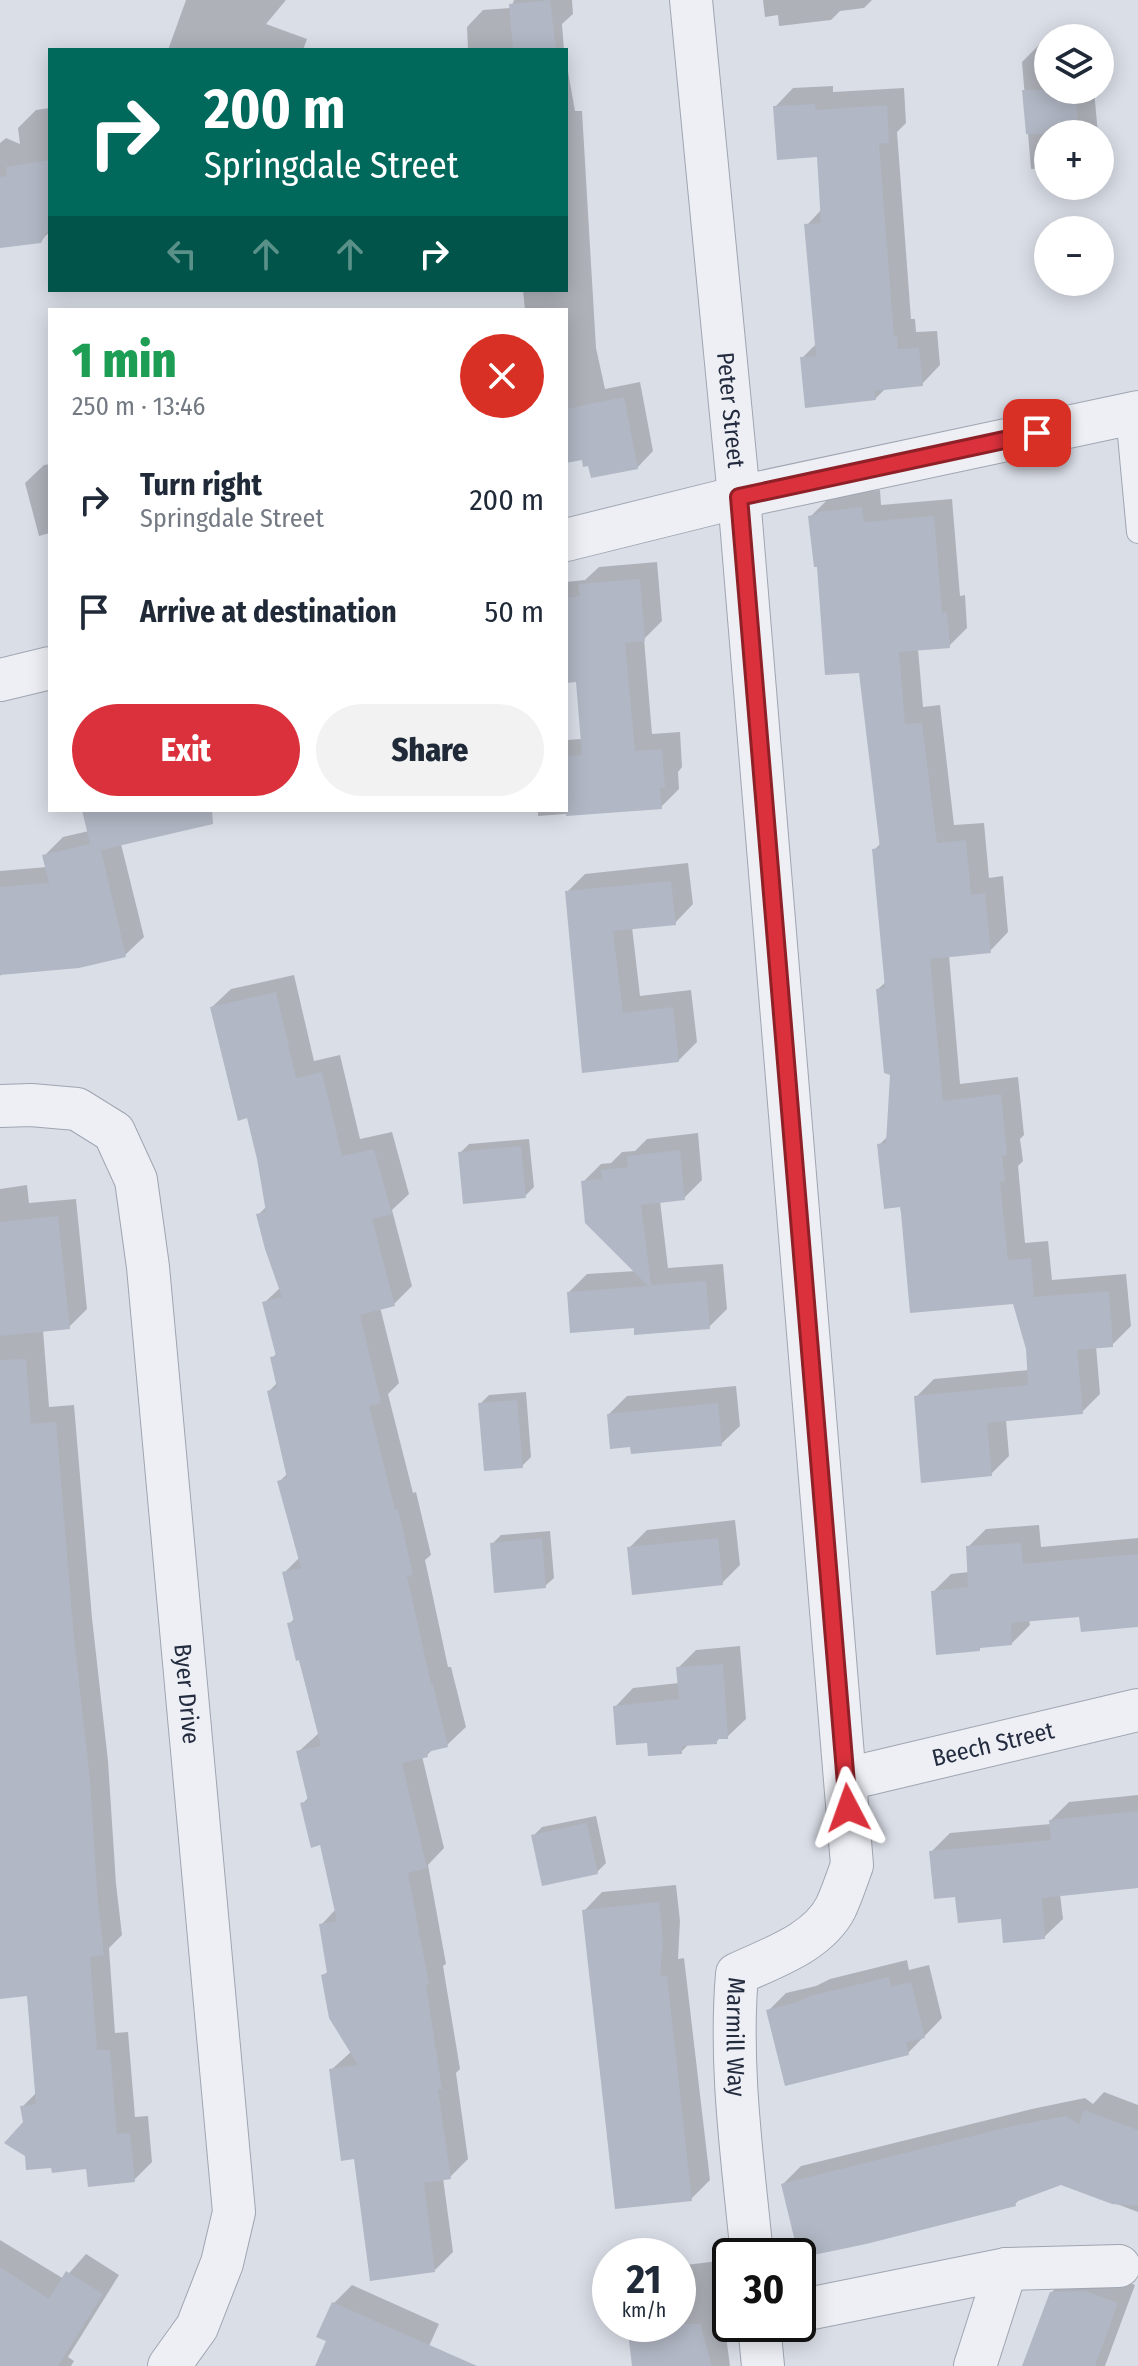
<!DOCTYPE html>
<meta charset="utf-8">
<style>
body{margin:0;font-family:"Fira Sans Condensed",sans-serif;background:#f2f2f3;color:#1f2937;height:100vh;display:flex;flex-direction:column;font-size:30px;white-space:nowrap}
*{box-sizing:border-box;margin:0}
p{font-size:26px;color:#747a83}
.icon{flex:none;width:44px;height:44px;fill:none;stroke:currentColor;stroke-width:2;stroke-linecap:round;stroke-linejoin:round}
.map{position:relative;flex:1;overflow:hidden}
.side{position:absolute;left:48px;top:308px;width:520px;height:504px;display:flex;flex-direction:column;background:#fff;border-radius:0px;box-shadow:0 4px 20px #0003}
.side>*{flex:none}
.banner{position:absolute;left:48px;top:48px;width:520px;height:244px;border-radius:0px;box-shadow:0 4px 20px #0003;background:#00695c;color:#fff;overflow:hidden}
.controls{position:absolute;left:1034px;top:24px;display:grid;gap:16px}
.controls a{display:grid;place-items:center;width:80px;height:80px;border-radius:50%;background:#fff;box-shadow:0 4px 20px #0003;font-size:40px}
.speed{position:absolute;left:592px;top:2238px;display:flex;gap:16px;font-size:40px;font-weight:700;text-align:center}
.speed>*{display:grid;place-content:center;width:104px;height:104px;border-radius:50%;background:#fff;box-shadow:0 4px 20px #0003;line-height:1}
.speed small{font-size:20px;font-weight:400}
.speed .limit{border:4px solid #111;border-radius:12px;background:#fff;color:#111}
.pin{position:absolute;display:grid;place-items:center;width:68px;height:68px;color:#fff;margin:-34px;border-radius:16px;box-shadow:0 4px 12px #0006}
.me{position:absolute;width:88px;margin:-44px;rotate:356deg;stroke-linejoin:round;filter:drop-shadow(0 0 6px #0008)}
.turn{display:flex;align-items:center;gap:28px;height:168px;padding:0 24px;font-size:36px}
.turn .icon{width:104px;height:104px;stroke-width:2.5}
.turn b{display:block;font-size:56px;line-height:68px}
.lanes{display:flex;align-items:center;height:76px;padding:0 24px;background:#0003;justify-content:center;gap:40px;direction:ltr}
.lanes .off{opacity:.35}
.round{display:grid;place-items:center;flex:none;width:84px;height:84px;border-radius:42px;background:#f2f2f3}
.head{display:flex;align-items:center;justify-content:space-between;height:136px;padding:0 24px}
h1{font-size:48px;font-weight:800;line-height:60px;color:#1e9e55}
.action{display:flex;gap:16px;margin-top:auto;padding:16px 24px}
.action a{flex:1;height:92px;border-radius:48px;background:#da313c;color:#fff;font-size:32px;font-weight:800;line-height:92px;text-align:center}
.action a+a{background:#f2f2f3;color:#1f2937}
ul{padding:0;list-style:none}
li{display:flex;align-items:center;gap:24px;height:112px;padding:0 24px}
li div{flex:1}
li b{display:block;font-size:30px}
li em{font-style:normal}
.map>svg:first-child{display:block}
.shadow{fill:#0003}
.building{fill:#b1b7c4}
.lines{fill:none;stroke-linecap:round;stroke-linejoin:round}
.service-casing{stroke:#9fa5b1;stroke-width:24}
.minor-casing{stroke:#9fa5b1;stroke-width:44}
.service{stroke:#edeff5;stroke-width:22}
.minor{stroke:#edeff5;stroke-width:42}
.route-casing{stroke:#8e2027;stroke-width:20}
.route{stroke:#da313c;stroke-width:14}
.labels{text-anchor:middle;stroke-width:7;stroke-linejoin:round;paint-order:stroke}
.street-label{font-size:24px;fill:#232b3e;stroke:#eaedf5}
</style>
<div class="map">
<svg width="1138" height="2366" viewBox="0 0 1138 2366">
<rect width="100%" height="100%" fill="#dadee7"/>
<path class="shadow" d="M186,0H286L266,24L307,39L303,50H168Z
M514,0H572L573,14L562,24L564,50H468L467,27L483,10L511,8Z
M763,0H872L864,8L840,11L831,20L779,26L778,15L765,17Z
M1040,44H1048V90H1094L1098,134H1048V168L1031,169L1022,62Z
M566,60L575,111H582L596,348L605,389L640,382L653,451L637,468L590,464L583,457L566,461V310H525L523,290H566Z
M833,86V92L904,88L906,123L897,132L911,319H915L916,332L937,331L940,365L922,384L886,388L875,399L802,358L817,343L807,225L822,209L819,155L775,107L793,88Z
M50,108V232L40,241L0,237V143L6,138L20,144L18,128L36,110Z
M50,464V533L39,536L25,483L44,465Z
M880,490L881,505L952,499L960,596L965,595L967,628L949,646L918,649L923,707L940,705L954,825L984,823L989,878L1003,876L1008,932L990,951L949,955L960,1084L1018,1077L1024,1135L1020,1139L1023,1161L1018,1166L1025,1243L1048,1241L1052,1280L1126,1274L1131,1326L1112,1345L1096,1346L1100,1394L1082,1412L1006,1420L1009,1456L991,1474L916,1397L934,1379L1029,1370L1028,1348L1014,1302L879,1145L888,1136L893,1074L878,989L887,981L875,849L882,842L861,670L818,565L811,516L829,498L838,494Z
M657,562L662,621L644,639L652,734L680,732L682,767L678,772L679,789L661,807L538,816V810H566V740L582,739L578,680L566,681V582L585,580L599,567Z
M84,810H201L121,844L144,937L125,955L79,966L1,973L0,977V871L47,867L44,856L63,837L89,831Z
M688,863L693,904L675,923L632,927L640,996L691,990L697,1042L678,1061L584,1071L567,892L585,874Z
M294,975L314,1061L340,1055L360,1139L392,1132L409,1194L392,1210L412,1286L394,1304L380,1307L399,1383L388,1394L413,1493L416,1492L431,1555L425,1560L448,1667H451L466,1727L447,1745L433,1749L427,1755L422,1756L444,1848L428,1865L446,1964L443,1966L460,2069L456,2073L468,2159L450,2177L443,2178L453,2252L435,2270L356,2156L331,2070L352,2051L323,1976L329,1970L321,1925L336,1909L321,1843L302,1804L309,1797L298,1752L319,1733L289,1624L295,1618L284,1573L300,1557L280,1481L288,1473L269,1391L278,1382L272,1358L277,1353L264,1303L281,1287L258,1215L267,1206L249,1116L212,1007L231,989Z
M698,1133L702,1180L684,1198L660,1201L668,1268L723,1264L727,1309L709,1327L636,1326L569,1292L587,1274L636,1271L583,1182L601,1164L611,1163L622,1152L635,1151L647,1139Z
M529,1139L534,1187L525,1196L460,1153L469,1144Z
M27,1185L29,1203L76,1199L87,1309L69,1327L43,1330L49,1407L74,1405L92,1618L108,1761L116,1884L122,1935L109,1948L115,2033L128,2032L135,2117L148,2116L152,2162L134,2180L88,2167L25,2122L22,2107L37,2092L29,1994L0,1957V1189Z
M736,1386L740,1426L721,1444L632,1445L609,1414L627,1396Z
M526,1392L531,1457L522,1466L480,1404L489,1395Z
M735,1520L740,1565L722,1583L629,1548L647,1530Z
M1039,1525L1041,1547L1138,1538V1625L1081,1615L1029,1619L1030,1625L1012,1643L983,1646L979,1649L933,1592L951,1574L969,1572L968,1547L986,1529Z
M550,1531L554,1578L545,1586L492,1544L501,1535Z
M740,1646L746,1719L727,1737H721L716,1742L689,1744L681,1752L615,1707L633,1688L679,1683L678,1668L696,1650Z
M1138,1795V1886L1060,1894L1063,1919L1044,1937L957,1895L931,1852L950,1833L1051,1824V1820L1069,1802Z
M596,1816L606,1863L597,1872L533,1836L542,1827Z
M676,1885L680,1921L678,1959L684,1958L710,2180L691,2199L584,1911L602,1892Z
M907,1960L909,1970L929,1965L942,2018L908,2053L768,2011L786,1993L816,1986L830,1979Z
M1104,2092L1138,2105V2212L1061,2183L1021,2198L1015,2204L783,2184L801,2166L1032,2109L1085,2098L1093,2104Z
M0,2240L64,2279L86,2254L119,2275L68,2357L74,2361L71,2366H0Z
M718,2261L723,2298L721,2319L726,2336L730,2366H634L629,2324H678V2266Z
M1070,2274H1104L1135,2285L1105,2366H1024L1051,2293Z
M352,2285L439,2324L420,2366H318L329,2340L334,2303Z"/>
<path class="building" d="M550,0L556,50H513L509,4Z
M1022,90H1075L1079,134H1026Z
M815,104L816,110L887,105L889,143L879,144L894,337L897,336L898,349L919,348L923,386L874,391L876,400L805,408L800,357L816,356L804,224L821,223L817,157L777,160L773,106Z
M50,160V226L41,243L0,248V177L7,176L6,167Z
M624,397L638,469L591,478L588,466L583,467L582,460L566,463V409Z
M862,507L864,522L934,516L942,613L947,612L950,648L899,652L905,724L922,723L937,843L966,840L971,895L985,893L991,953L930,959L943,1101L1001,1094L1007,1155L1002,1156L1005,1181L1000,1182L1008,1260L1031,1258L1034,1297L1109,1291L1113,1347L1077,1350L1083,1414L987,1423L992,1476L921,1483L914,1396L1028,1385L1026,1349L1013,1304L910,1313L901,1213L900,1207L884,1209L877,1144L886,1143L890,1075L884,1073L876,989L885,988L872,849L880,848L859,673L825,675L817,567H814L808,516L818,514L817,512Z
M640,579L645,641L625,643L635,751L662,749L665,787L660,788L662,809L566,816V756L582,755L576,682L566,683V598L580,596L578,584Z
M82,810H212L213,824L101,850L126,957L79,968L0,975V887L49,883L42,855L90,844Z
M671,881L676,925L613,931L623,1013L673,1007L679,1062L582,1073L565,891Z
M276,992L296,1078L322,1072L342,1156L374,1149L392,1214L372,1219L395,1306L360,1315L381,1403L369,1406L395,1510L398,1509L413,1575L407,1576L431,1684H433L448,1747L427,1752L428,1757L402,1763L427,1868L408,1873L429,1984L426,1985L442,2089L438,2090L451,2179L424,2183L435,2272L370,2281L354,2159L341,2161L329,2069L358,2065L329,2018L321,1975L327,1973L319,1924L337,1921L320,1845L311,1848L300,1803L308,1801L296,1751L321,1746L299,1660L296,1661L287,1623L294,1622L282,1572L301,1568L277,1481L287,1478L267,1391L277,1388L270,1357L276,1356L262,1302L282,1297L265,1249L256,1214L266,1212L257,1159L247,1118L238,1121L210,1007Z
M521,1146L526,1198L463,1204L458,1152Z
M680,1150L685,1200L641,1205L651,1285L706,1281L710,1329L634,1335V1328L570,1333L567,1292L648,1286L585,1223L581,1181L602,1179L601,1170L628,1167L627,1156Z
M58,1216L70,1329L0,1336V1222Z
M26,1359L31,1424L56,1422L74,1638L90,1780L98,1903L104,1955L90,1957L97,2050H110L117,2134L130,2133L135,2182L88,2187L86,2169L52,2173L51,2168L26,2170L25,2156L4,2143L23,2122L20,2106L36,2104L27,1996L0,1999V1360Z
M517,1400L523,1468L484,1471L478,1403Z
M718,1403L722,1446L631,1454L630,1447L610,1449L607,1414Z
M542,1538L546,1588L494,1593L490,1543Z
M718,1538L723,1585L632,1595L627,1547Z
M1021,1543L1023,1564L1138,1554V1627L1081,1632L1079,1617L1011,1623L1012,1645L980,1648V1651L936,1655L931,1591L968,1587L966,1546Z
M723,1664L728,1739H717V1744L682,1746V1754L648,1756L647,1743L616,1745L613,1706L679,1699L676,1667Z
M1138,1811V1888L1042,1898L1045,1939L1003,1943L1001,1919L958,1923L955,1897L934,1899L929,1851L1051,1840L1049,1820Z
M587,1823L598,1874L542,1886L531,1835Z
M659,1902L663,1940L660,1976H667L692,2201L615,2209L582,1910Z
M889,1977L891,1987L911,1982L925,2038L906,2042L909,2055L785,2086L766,2010L795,2003L810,1996Z
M1084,2110L1138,2130V2206L1112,2204L1061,2185L1015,2202L1016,2206L866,2244L799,2258L781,2184L1012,2126L1066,2116L1079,2124Z
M0,2267L49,2299L66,2271L103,2294L58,2366H0Z
M1085,2291L1118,2303L1095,2366H1022L1050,2292Z
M332,2302L477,2366H315L326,2341L316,2337Z
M627,2324H700L712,2366H632Z"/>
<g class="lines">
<defs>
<path id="service" d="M1127,414L1138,532"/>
<g id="minor">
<path id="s1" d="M691,0L739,497L852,1865C847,1879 842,1894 836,1907C818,1943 771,1958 737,1974C729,2068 743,2162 752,2256"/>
<path d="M566,540L739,497L1138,412"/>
<path d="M0,680L50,668"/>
<path id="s2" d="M0,1106L31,1105L77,1109L114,1132L136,1180L148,1267L234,2212L222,2263L197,2327L169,2366"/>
<path id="s3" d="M847,1779L1138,1710"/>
<path d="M798,2311L1006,2269L1119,2266"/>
<path d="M759,2324L763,2366"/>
<path d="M975,2366L1006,2269"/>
</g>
</defs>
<use href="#service" class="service-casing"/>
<use href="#minor" class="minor-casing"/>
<use href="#service" class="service"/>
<use href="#minor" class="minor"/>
</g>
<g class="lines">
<defs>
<path id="route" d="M848,1808L739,497L1037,433"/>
</defs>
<use href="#route" class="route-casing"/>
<use href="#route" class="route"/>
</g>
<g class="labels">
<g class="street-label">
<text dy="8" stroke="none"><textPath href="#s1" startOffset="412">Peter Street</textPath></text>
<text dy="8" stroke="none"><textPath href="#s2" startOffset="690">Byer Drive</textPath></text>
<text dy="8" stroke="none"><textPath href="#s3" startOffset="150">Beech Street</textPath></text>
<text dy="8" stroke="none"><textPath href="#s1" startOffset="2102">Marmill Way</textPath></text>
</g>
</g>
</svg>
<div class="controls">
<a><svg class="icon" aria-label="layers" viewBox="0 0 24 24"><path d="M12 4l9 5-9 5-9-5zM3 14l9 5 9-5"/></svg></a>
<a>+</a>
<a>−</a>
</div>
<div class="speed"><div>21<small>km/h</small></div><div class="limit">30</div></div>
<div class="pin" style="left:1037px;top:433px;background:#d93025"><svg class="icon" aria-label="arrive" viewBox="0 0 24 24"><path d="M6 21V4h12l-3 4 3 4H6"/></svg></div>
<svg class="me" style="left:848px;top:1808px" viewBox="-20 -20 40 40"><path d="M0-17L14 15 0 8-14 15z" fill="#da313c" stroke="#fff" stroke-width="4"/></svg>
<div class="banner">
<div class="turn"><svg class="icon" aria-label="right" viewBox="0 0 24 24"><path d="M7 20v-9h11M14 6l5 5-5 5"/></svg><div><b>200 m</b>Springdale Street</div></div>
<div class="lanes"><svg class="icon off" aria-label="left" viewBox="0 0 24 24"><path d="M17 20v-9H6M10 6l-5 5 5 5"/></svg><svg class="icon off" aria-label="ahead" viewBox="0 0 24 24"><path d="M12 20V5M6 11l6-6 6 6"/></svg><svg class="icon off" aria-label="ahead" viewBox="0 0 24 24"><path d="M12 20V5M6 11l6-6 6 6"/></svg><svg class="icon" aria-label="right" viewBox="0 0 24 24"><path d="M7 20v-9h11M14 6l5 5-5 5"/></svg></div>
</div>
<section class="side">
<div class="head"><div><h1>1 min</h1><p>250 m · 13:46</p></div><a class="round" style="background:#d93025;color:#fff"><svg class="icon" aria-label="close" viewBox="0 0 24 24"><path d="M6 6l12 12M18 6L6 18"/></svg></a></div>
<ul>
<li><svg class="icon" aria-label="right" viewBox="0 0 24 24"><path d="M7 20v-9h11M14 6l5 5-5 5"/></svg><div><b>Turn right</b><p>Springdale Street</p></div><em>200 m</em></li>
<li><svg class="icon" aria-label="arrive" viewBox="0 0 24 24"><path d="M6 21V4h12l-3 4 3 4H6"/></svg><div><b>Arrive at destination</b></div><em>50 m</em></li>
</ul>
<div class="action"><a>Exit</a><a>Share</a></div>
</section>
</div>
